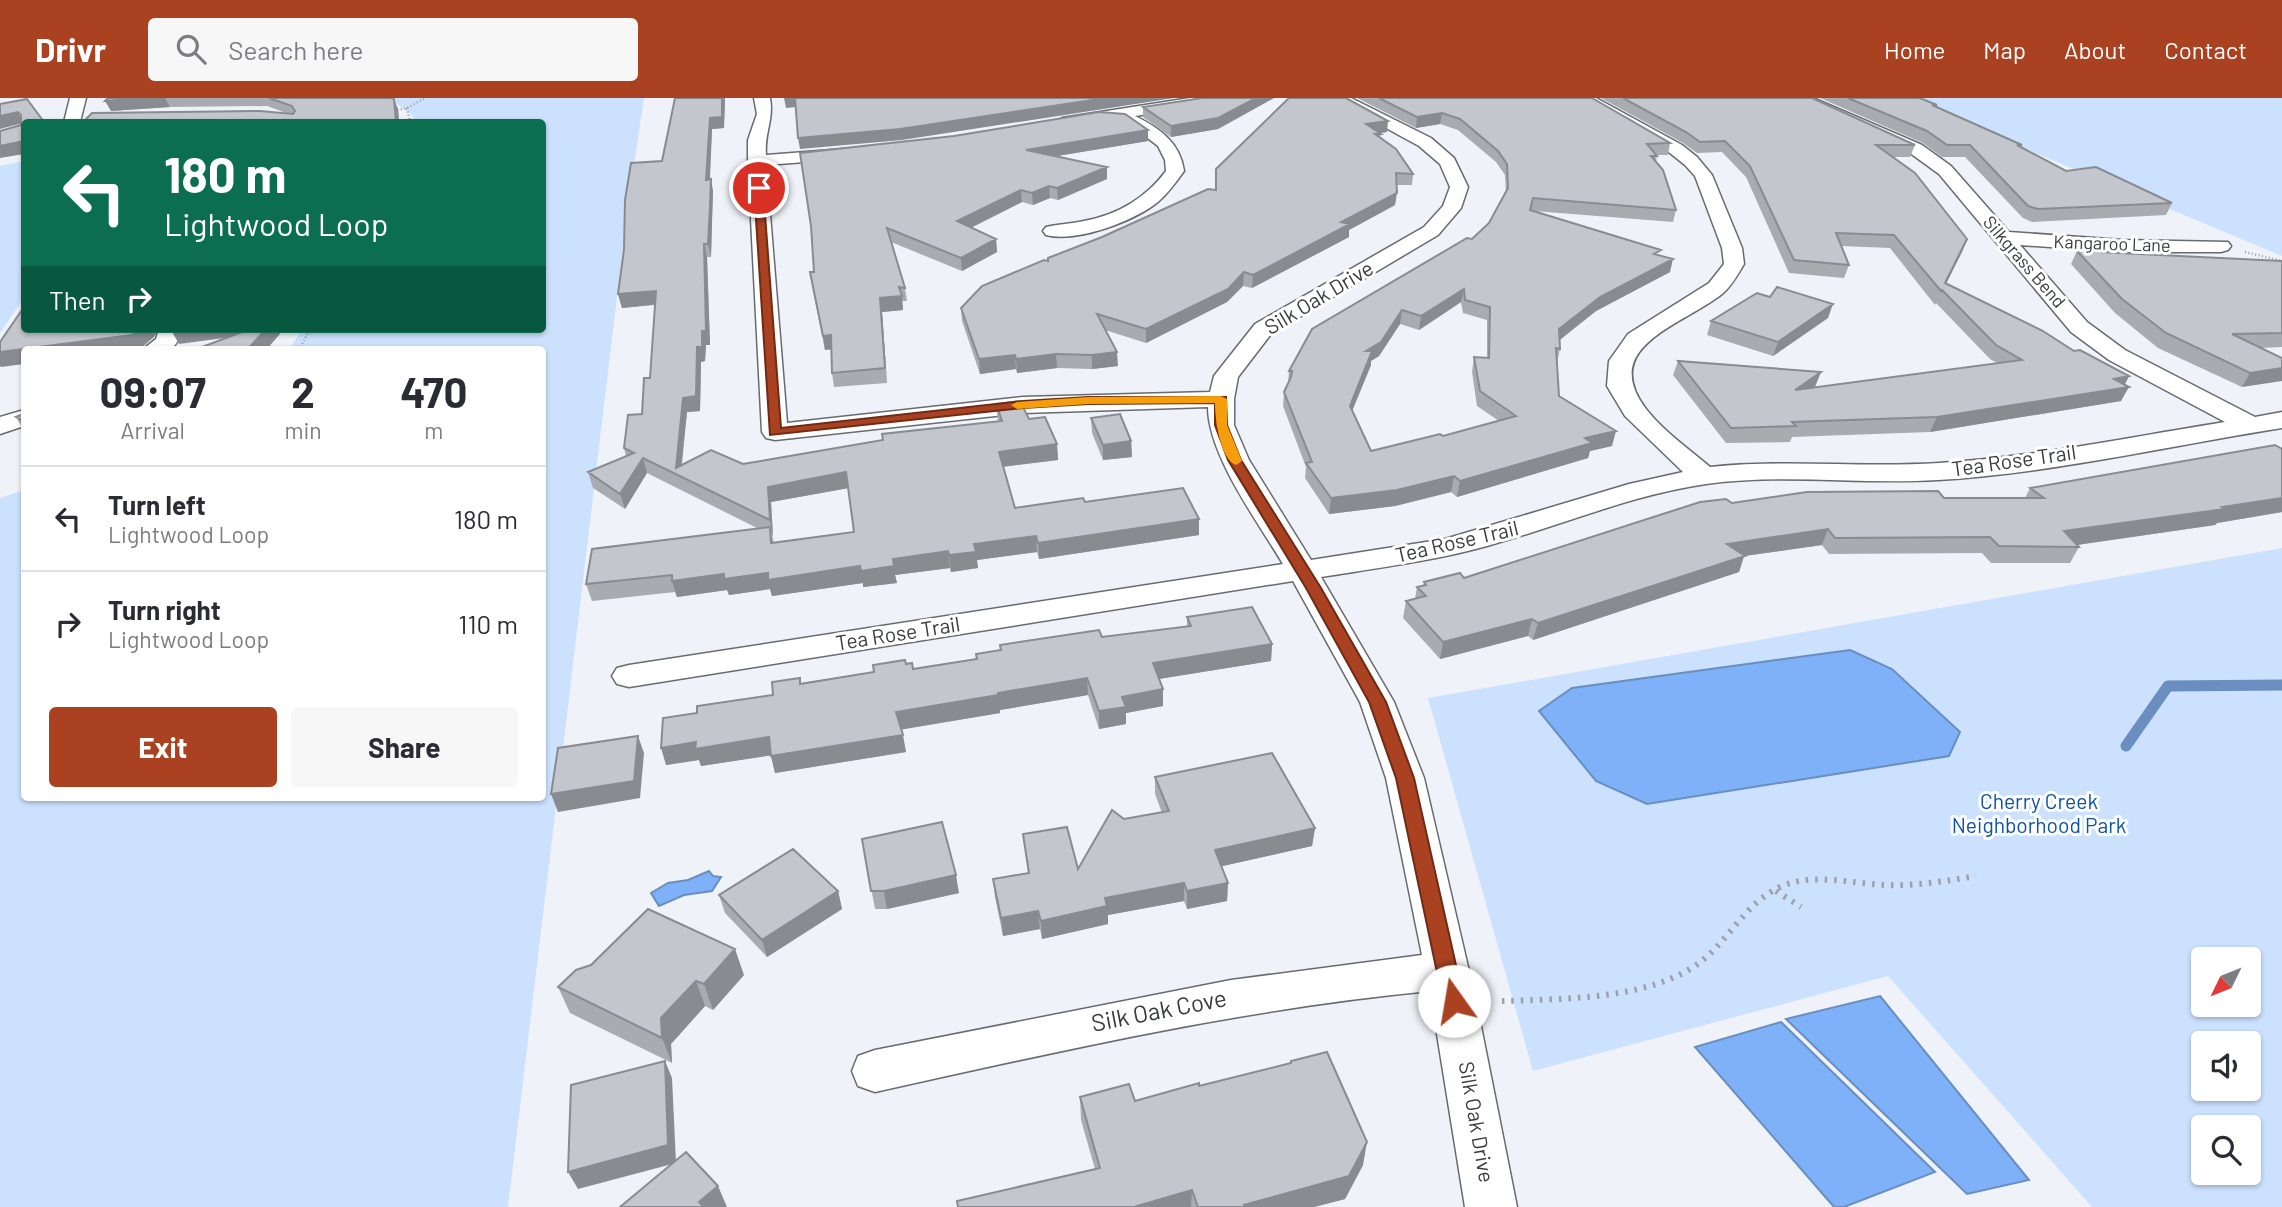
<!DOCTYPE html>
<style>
body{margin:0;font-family:Barlow,sans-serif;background:#f7f7f7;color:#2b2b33;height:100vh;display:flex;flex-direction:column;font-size:26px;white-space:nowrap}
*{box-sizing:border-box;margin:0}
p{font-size:23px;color:#7c7c81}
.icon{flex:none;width:38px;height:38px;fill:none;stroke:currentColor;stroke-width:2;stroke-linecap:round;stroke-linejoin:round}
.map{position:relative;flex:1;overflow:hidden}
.panel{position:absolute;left:21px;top:248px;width:525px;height:455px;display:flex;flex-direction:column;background:#fff;border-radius:7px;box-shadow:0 2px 5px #0004}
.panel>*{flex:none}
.hud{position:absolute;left:21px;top:21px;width:525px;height:214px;border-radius:7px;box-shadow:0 2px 5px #0004;background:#0b6e4f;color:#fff;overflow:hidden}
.needle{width:46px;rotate:227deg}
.tools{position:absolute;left:2191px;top:849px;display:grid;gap:14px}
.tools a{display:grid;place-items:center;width:70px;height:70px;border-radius:7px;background:#fff;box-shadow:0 2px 5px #0004;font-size:35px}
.pin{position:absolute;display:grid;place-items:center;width:60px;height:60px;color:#fff;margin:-30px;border:4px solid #fff;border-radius:50%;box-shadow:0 2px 7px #0007}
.me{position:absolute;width:77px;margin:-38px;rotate:347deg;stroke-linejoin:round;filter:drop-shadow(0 0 5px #0008)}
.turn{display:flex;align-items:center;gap:24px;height:147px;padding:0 28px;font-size:32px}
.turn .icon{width:91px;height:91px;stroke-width:2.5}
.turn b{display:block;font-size:49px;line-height:60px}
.then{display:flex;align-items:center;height:66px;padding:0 28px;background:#0003;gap:14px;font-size:26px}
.eta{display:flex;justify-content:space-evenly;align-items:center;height:119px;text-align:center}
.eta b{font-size:42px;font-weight:700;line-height:49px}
.primary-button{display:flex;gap:14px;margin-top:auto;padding:14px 28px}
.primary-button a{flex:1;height:80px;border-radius:7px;background:#aa4222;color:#fff;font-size:28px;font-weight:700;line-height:80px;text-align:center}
.primary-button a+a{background:#f7f7f7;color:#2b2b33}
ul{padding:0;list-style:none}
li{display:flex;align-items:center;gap:21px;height:105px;padding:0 28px;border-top:2px solid #e1e1e2}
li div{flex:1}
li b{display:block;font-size:26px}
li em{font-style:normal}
header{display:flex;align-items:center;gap:42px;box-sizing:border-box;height:98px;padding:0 35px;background:#aa4222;color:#fff}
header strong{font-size:33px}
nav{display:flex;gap:38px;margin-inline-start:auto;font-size:24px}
.search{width:490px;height:63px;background:#f7f7f7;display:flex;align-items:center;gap:18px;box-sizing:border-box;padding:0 24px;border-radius:7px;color:#7c7c81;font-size:26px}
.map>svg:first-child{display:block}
.green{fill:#cce1fe;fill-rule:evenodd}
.water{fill:#7eb1f7;stroke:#698ebf;stroke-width:2}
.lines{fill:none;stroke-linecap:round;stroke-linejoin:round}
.stream{stroke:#698ebf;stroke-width:11}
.street-casing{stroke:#676b70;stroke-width:3}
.path-far1{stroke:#9da0a4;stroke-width:2.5;stroke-dasharray:1 2.5;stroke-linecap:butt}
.path{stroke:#9da0a4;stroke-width:6;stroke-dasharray:2.5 7;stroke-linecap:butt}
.street{fill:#fff;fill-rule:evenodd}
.wall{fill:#a8abb0;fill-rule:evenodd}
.shaded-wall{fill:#888b90}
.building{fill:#c3c7cd;stroke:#888b90;stroke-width:2;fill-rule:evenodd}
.route{fill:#aa4222;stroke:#6e2b16;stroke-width:2}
.slow{fill:#f59e0b}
.labels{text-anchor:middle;stroke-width:6;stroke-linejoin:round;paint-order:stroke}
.far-street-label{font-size:18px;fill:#393b3d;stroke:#fff}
.street-label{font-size:21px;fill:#393b3d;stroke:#fff}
.park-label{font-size:21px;fill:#0d52a3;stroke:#fff}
.near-street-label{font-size:24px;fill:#393b3d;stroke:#fff}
</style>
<header>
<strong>Drivr</strong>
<div class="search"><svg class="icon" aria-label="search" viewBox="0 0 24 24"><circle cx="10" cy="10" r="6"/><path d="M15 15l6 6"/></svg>Search here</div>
<nav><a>Home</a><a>Map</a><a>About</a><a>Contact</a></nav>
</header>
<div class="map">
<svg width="2282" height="1109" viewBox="0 0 2282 1109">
<rect width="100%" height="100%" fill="#eff3f9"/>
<path class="green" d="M389,0H644L629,99L508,1109H0V400L24,392V700H542V252H288L303,231H542V24H413V18Z
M1904,0H2282V158Z
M24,63V200L0,235V68Z
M2282,450V1109H2092L1888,878L1533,973L1428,600ZM2203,861H2249V906H2203ZM2203,945H2249V990H2203ZM2203,1029H2249V1074H2203Z"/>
<path class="water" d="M1850,552L1892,571L1960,634L1949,658L1647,706L1596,683L1539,613L1572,590Z
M709,773L713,778L721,779L712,793L684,797L659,808L651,795L668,785L688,782Z
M1880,898L2029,1082L1967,1096L1786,921Z
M1781,924L1935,1074L1844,1109H1834L1695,949Z"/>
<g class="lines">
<path class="stream" d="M2126,648L2168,588L2282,587"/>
<defs>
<path id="street" d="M70,0H86L80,24H64Z
M754,0H770C774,22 764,35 766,57L845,51L854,56L845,61L766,67L787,325L1023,299L1210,294L1214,278L1255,226L1424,129L1443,108L1450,89L1440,66L1419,48L1331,0H1351L1431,40L1454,60L1468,89L1461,110L1438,137L1271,236L1238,279L1234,301V327L1249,362L1311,462L1445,441L1629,386L1683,374L1625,318L1607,288L1609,263L1628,236L1709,185L1724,166L1722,150L1695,78L1685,67L1670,55L1577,0H1596L1682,47L1697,59L1712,77L1742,150L1744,166C1738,176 1731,189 1722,196C1683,227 1598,248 1646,311C1663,333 1689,351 1710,369C1786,361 1863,370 1939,365C2035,359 2130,339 2225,324L2109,262L2071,234L1939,76L1910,55L1792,0H1813L1922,47L1951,68L2009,134L2122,142L2228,144L2231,148L2228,152L2221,154H2122L2020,147L2087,224L2125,252L2255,319L2282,314V330C2168,348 2053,375 1938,382C1860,387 1783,375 1706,386C1630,397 1560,428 1487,448C1433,463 1377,470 1321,479L1394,604L1424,680L1476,903L1517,1109H1465L1430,893C1242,911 1059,953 875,994L858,988L852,973L858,958L875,952L1231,882L1422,857L1386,680L1360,604L1293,483L629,589L617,586L612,578L617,570L629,567L1283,466C1258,424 1208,357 1208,309L1023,315L775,342L766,340L762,334L748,63V42L757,16Z
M1190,0H1229L1221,5L1135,18C1159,30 1180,44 1184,73C1176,84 1169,94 1159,103C1135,123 1077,145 1046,137L1043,133L1046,129C1058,126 1071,126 1084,123C1117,117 1146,100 1166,73L1165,62L1158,48L1141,35L1116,21L1068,28L1062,26L1060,23L1062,20Z
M159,231H181C176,258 165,252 142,252L156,241Z
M24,312V328L0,336V319Z"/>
</defs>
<use href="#street" class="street-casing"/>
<path class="path-far1" d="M407,10L410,24
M394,13L407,10L425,0
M2245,154L2282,163
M299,252L310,231"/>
<path class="path" d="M1776,793L1801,809
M1502,903C1562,901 1654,902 1703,862C1732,838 1748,801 1785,787C1816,775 1853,786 1886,787C1916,788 1946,783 1976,778"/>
<use href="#street" class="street"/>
</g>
<path class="wall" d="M108,0H392L398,11L399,24L286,15L267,8L170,9L111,13Z
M675,0H725L724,30L712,31L710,82L713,93L712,120L711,159H707L710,247H706L705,263L701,264L700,313L687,314L682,367L743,366L998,324L996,306L1029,321L1057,346L1058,362L1003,369L1015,410L1085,404L1199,421V437L1039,461L1037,454L977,462L978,470L951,474L950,470L895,477L897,485L863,489V485L772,498L770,491L729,497L727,492L677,499L675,494L592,503L586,486L759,431L647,375L625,411L593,390L588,374L626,358L624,350L642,316L650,280L655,207L622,210L618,196L662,63ZM848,390L854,434L774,445L772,437L773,438L771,404Z
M1202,0H1274L1218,31L1171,39L1143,19V9Z
M1289,0L1387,34L1380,35L1381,36L1380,40L1413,76L1412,87H1397L1395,107L1349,132V139L1252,190L1243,188L1227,204L1146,245L1105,232L1118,268L1092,271L1057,270L1017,275L1016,271L980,276L962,223L961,210L1048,163L1102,139L1215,92Z
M1357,0H1592L1670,45L1668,57H1657L1656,64L1676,112L1673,124L1534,113L1659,157L1670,174L1596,213L1560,241V251L1557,265L1559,298L1612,348L1590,353L1588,360L1457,399L1451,394L1395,408L1329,416L1305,380L1306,369L1283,308L1284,294L1288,286L1289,273L1472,141L1489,125L1506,95L1505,77L1496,64L1458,32L1440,26L1416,30ZM1461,204L1463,215L1487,222V260L1474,259L1472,274L1477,308L1499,323L1443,338L1371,353L1352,313L1371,267V263L1379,258L1400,226L1419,232Z
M1601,0H1812L1915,47L1910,59H1892L1967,141L1946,185L2074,253L2129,278L2125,286L2121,303L1930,334L1792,339L1790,344L1726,345L1673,277L1678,263L1815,289L1814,290L1997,265L1990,261L1936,205L1935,207L1890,150L1841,148L1849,167L1844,180L1789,175L1746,79L1722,54L1697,55L1683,45Z
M1820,0H1920L1937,7L1936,9L2022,47L2020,49L2066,73L2172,105L2166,117L2032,124L2023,120L1965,59H1942L1923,45Z
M954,38L1148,43L1057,58L1107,69V81L1058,102L1050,100L1033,107L1022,104L971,130L996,141L997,154L962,173L891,144L905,190L907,203H902L903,212L882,214L887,285L834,289L832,275V251L825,252L812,188L814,174Z
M2077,153L2282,163V249L2260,250L2282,260L2242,289L2158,250L2115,215L2071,166Z
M1828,220L1773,258L1707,237L1711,223Z
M24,316V333L16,319Z
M1091,320L1131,343L1132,359L1103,362L1092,335Z
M2282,351V414L2217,425L2215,427L2077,447L2079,449L2070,465H1991L1982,455L1829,456L1822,447L1744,458L1739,474L1533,542L1528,538L1440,561L1403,520L1406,503L1415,501L1417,489L1423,488L1424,484L1464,480L1732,405L1944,400H2025L2030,390Z
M1187,519L1272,546L1271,563L1159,581L1163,608L1126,615V626L1099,631L1088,597L1000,612V615L901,631L906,654L775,675L771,657L701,668L699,662L666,667L697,615L773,597L801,585L874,574L906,566L913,571L976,561V556L1187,528Z
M1155,679L1315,730L1312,748L1222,768L1228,785L1227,803L1187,811L1184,803L1108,817V826L1042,841L1040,831L1003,838L995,799L993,781L1028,775L1023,736L1078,771L1124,721L1162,715L1155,696Z
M862,741L959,795L887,811H875Z
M838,793L842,811L767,859L725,815L719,797Z
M744,877L713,912L705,908L671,946L672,965L570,915L558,889Z
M1291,963L1363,1067L1345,1101L1314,1109H958L1095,1071L1081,1022L1080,999L1135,1003L1291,966Z"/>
<path class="shaded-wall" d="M143,0H165L170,9L111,13L105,3Z
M722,0H725L724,30L712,31L709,94L706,82L710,20Z
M784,0H795L796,9L786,10Z
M1106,0H1174L902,42L800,51L798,40Z
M1256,0H1274L1218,31L1171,39V28Z
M394,1L398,11L399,24H396Z
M18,14L23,25L0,31V18Z
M1442,15L1440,26L1416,30L1417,19Z
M1388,23L1387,34L1365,37L1366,26Z
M1148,32V43L1027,63L1026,52Z
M24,43V56L0,60V48Z
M1107,69V81L1058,102L1057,90Z
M711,81L713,93L711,159L708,146Z
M1049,88L1050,100L1033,107L1032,95Z
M1021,92L1022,104L958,136L957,123Z
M1397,95L1395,107L1349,132V139L1252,190L1253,177L1341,124Z
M996,141L997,154L962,173L961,160Z
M1967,141L1962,154L1943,192L1945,185Z
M704,146L707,159L710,247H706L705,263L701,264L700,313L687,314L680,378L676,370L683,300Z
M1673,161L1670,174L1596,213L1556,245L1559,231L1600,199Z
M1244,174L1243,188L1227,204L1146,245V231Z
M1464,191L1461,204L1419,232L1421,218Z
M656,193L659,206L622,210L618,196Z
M902,198L903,212L882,214L887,285L880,200Z
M1833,206L1828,220L1773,258L1778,244Z
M1402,212L1400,226L1379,258L1371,263V267L1348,323L1350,308L1366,253Z
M140,231H158L154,239L140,251L24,252V266L1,269L0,268V254Z
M180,231H278L280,236L266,252H247L262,235L179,246L171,232Z
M831,237L834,251L825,252L823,238Z
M1117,254L1118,268L1092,271V257Z
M1056,256L1057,270L1017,275L1016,261Z
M1015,257L1016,271L980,276L979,261Z
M2282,270V283L2242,289L2250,275Z
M1821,274L1815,289L1790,307L1795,292Z
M2129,278L2123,290L2129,289L2121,303L1930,334L1937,319L2114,281Z
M1616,333L1612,348L1590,353L1588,360L1457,399L1460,383L1585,340Z
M1131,343L1132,359L1103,362V347Z
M1057,346L1058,362L1000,369L999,354Z
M643,360L647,375L625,411L620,396Z
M846,374L849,390L771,404L773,438L770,422L768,389Z
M1454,378L1451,394L1395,408L1329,416L1331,400Z
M2282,400V414L2217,425L2215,427L2062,449L2064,433Z
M1199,421V437L1039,461L1038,445Z
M1828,431L1822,447L1744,458L1739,474L1533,542L1538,525L1727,446Z
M1036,438L1037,454L977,462L978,470L951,474L949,457L974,446Z
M948,453L950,470L895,477L897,485L863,489V485L772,498L770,491L729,497L727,492L677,499L672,483L724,476L768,475Z
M1532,521L1528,538L1440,561L1443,544Z
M1272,546L1271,563L1152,582L1153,565Z
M1087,580L1088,597L1000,612V615L899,632L896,614L998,595Z
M1163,591V608L1126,615V626L1099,631V613L1122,599Z
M903,637L906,654L775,675L771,658Z
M638,638L644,655L640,700L558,714L551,696Z
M769,639L773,657L701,668L699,662L666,667L661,650L696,644Z
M1315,730L1312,748L1214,770L1215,752Z
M956,777L959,795L887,811L884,793Z
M1184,785V803L1108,817V826L1042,841L1041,823L1105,800Z
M1228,785L1227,803L1187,811V793Z
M838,793L842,811L767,859L762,842Z
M1038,813L1040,831L1003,838L1001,820Z
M735,851L744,877L713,912L704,886Z
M696,883L705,908L671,946L672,965L662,940L661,920Z
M665,963L672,980L676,1065L578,1091L568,1074Z
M1367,1044L1363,1067L1345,1101L1314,1109H1244V1107Z
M718,1088L727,1109H701L699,1104Z
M1192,1092L1191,1109H1134Z"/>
<path class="building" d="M108,0H143L105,3Z
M269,0H392L394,1L396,24H83L92,15L260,13L293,16L295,13L292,8Z
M675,0H722V19L710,20L706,82L711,81L710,108L708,146H704L706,233H702V249H697L696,298L683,300L676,370L711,352L743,366L883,342L882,336L1002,323L996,306L1020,303L1029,321L1045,319L1057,346L999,354L1015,410L1083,400L1085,404L1183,390L1199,421L1038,445L1036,438L974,446L976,454L949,457L948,453L893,461L894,468L861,473L860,468L768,482V475L724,481V476L672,483V477L586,486L592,451L770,429L771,445L854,434L846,374L768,389L770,422L643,360L620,396L588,374L634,355L624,350L628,317L642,316L644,280H650L656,193L618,196L624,151L625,102L631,65L662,63Z
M795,0H1106L900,31L798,40Z
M1202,0H1256L1218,20L1171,28L1143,9Z
M1289,0H1346L1388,23L1366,26L1381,36H1375L1396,51L1413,76L1396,75L1397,95L1341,124L1350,126L1253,177L1244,174L1228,191L1146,231L1097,216L1117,254L1092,257L1056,256L1016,261L1015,257L979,261L961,210L982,188L1044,162L1048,163V160L1102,139L1208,91L1216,92V71Z
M1379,0H1592L1670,45L1647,46L1657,58H1651L1663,72L1676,112L1533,100L1530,112L1661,152L1654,156L1673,161L1600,199L1559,231L1560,251L1556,250L1559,298L1616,333L1585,340L1592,345L1460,383L1454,378L1397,392L1331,400L1306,365L1312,364L1284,294L1291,279L1292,273H1289L1312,231L1467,140L1472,141L1489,125L1508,90L1507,66L1498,53L1460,21L1442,15L1417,19ZM1464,191L1465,202L1490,209L1489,260L1474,259L1480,293L1516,318L1443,338L1440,336L1371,353L1350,308L1372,253H1366L1381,244L1402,212L1421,218Z
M1623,0H1812L1915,47H1876L1915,75L1967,141L1945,185L2043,233L2074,253L2080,252L2129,278L2114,281L2129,289L1937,319L1792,324L1796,328L1731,330L1678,263L1821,274L1795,292L2022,262L1996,247L1942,192L1941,193L1894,137L1836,135L1849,167L1794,162L1750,68L1725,43L1700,44L1686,34Z
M1848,0H1920L1937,7H1932L2022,47H2017L2066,73L2096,69L2172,105L2038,111L2028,108L1970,47H1947L1927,33Z
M27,1L44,24H24V37H22L24,41V43L0,48V33L21,27V17L18,14L0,18V6Z
M1099,14L1125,16L1148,32L1026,52L1107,69L1057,90L1049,88L1032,95L1021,92L957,123L996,141L961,160L887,130L905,190L899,189L902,198L880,200L885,270L832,275L831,237L823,238L810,174H814L811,128L800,55L954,38Z
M2077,153L2282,163V235L2232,236L2282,260V270L2250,275L2166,235L2122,201Z
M1777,189L1833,206L1778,244L1711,223L1757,195L1770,199Z
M24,209V231H140L132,237L0,254V244Z
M250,231H266L247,252H194Z
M24,316V323L16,319Z
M1120,316L1131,343L1103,347L1091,320Z
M2275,347L2282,351V400L2222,409L2225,411L2064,433L2079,449L1999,448L1990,439L1835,440L1828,431L1727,446L1745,458L1538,525L1532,521L1443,544L1406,503L1426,498L1417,489L1426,487L1424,484L1460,475L1464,480L1700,404L1726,401L1732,405L1807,394L1938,393L1944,400H2044L2030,390Z
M1252,509L1272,546L1153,565L1163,591L1122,599L1126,609L1099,613L1087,580L998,595V597L896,614L903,637L771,658L769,639L695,651L696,644L661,650L663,620L697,615V608L773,597L772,584L800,580V586L874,574L873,567L905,562L906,566L912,565L913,571L977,561L976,556L1001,552L1000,547L1099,532L1102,539L1191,528L1187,519Z
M638,638L634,683L551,696L558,650Z
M1272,655L1315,730L1215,752L1228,785L1187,793L1184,785L1105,800L1107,808L1041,823L1038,813L1001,820L993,781L1029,775L1023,736L1067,729L1078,771L1112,712L1124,721L1169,713L1155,679Z
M942,724L956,777L884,793H871L862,741Z
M793,751L838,793L762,842L719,797Z
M648,811L735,851L704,886L696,883L661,920L662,940L558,889L576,872L591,867Z
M1327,954L1367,1044L1349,1078L1244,1107L1245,1109H1198L1192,1092L1134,1109H958L957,1103L1100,1070L1080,999L1129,986L1135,1003L1199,985V988L1291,965V963Z
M665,963L668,1047L568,1074L571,987Z
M686,1054L718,1088L699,1104L704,1109H620Z"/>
<path class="route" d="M759,87L763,90L781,330L1023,303L1088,299H1226L1227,327L1241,362L1321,490L1386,604L1414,680L1464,903L1461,910L1454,912L1446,910L1443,903L1396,680L1369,604L1306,490L1228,362L1215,327V305L1088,306L1023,310L770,337L754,90Z"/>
<path class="slow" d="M1221,298L1227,301V327L1242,363L1236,367C1220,361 1215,321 1215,305L1088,306L1017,311L1011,307L1017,304L1088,299Z"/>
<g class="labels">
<g class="far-street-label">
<text transform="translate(2112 146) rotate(2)" y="6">Kangaroo Lane</text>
<text transform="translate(2024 164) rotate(49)" y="6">Silkgrass Bend</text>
</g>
<g class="street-label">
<text transform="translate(1319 200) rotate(-31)" y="7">Silk Oak Drive</text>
<text transform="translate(2014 363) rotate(-8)" y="7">Tea Rose Trail</text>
<text transform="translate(1457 444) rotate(-13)" y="7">Tea Rose Trail</text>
<text transform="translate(898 536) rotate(-9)" y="7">Tea Rose Trail</text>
<text transform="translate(1476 1024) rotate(80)" y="7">Silk Oak Drive</text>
</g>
<g class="park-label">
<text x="2039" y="711">Cherry Creek<tspan x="2039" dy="24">Neighborhood Park</tspan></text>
</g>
<g class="near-street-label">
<text transform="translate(1159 913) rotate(-11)" y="8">Silk Oak Cove</text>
</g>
</g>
</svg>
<div class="tools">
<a><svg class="needle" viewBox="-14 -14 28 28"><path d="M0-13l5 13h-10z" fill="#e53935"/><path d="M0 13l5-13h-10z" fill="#7c7c81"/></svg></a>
<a><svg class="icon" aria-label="sound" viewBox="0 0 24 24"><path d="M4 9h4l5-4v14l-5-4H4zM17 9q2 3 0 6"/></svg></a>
<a><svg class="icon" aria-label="search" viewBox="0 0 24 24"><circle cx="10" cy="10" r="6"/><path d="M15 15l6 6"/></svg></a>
</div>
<div class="pin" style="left:759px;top:90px;background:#d93025"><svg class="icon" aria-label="arrive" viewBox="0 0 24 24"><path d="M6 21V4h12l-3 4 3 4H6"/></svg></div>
<svg class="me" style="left:1454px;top:903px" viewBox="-20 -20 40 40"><circle r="19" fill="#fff"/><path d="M0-13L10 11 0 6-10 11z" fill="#aa4222"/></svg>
<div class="hud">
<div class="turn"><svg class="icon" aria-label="left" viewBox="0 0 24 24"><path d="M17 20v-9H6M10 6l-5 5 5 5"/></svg><div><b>180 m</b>Lightwood Loop</div></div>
<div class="then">Then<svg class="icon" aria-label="right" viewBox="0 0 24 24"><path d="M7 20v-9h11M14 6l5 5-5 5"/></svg></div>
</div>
<section class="panel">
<div class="eta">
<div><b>09:07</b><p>Arrival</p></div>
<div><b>2</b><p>min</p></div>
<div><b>470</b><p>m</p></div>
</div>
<ul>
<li><svg class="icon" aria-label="left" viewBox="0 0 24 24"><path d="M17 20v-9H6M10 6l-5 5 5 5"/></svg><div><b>Turn left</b><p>Lightwood Loop</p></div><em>180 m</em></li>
<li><svg class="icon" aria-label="right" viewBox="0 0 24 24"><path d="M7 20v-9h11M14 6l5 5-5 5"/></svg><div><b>Turn right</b><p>Lightwood Loop</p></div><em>110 m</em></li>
</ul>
<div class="primary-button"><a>Exit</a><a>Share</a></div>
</section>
</div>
